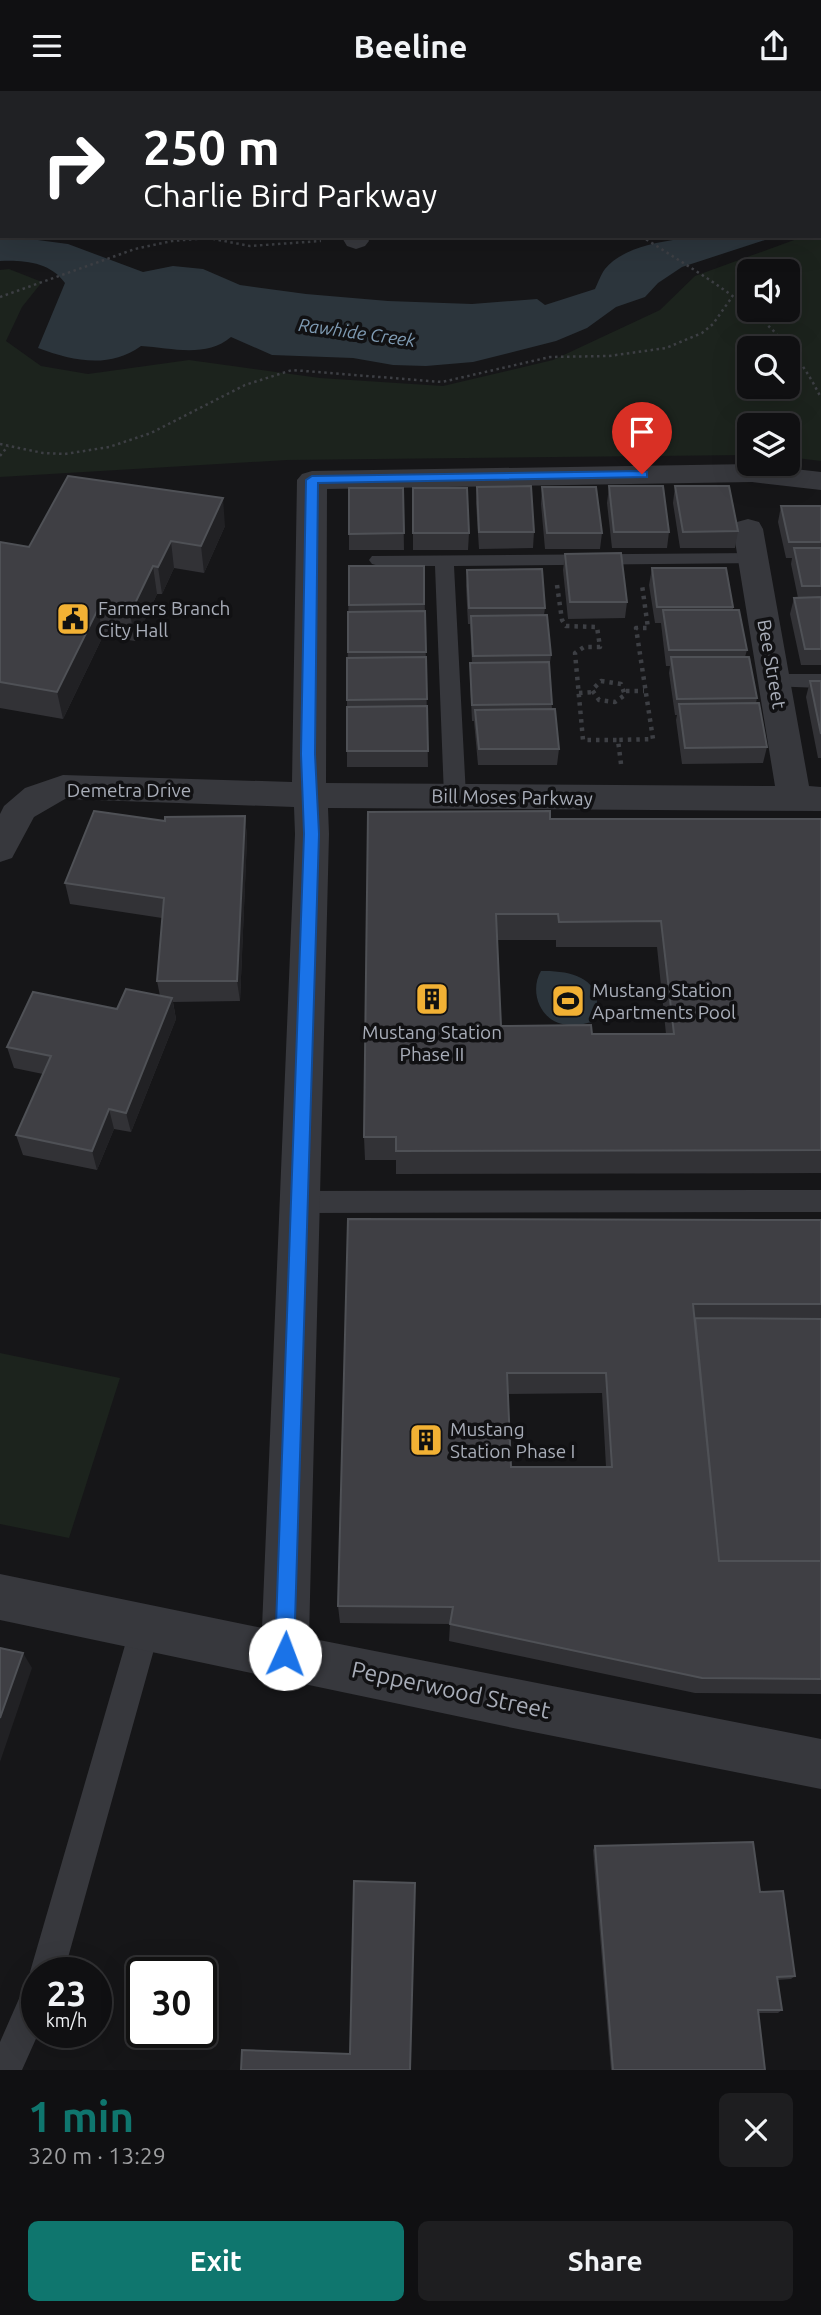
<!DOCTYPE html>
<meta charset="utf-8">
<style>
body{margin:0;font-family:Ubuntu,sans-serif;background:#1e1e20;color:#f1f3f6;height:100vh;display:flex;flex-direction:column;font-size:26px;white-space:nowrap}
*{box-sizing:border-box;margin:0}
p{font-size:23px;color:#9c9d9f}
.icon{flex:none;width:38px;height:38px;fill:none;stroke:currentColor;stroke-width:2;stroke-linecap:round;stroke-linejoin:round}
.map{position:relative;height:1979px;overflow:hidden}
.side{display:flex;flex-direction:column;background:#101012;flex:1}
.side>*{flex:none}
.banner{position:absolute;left:0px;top:0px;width:822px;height:147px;box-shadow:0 7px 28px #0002,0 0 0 2px #303032;background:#202124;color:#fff;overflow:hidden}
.buttons{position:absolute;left:737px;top:168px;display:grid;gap:14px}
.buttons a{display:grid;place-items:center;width:63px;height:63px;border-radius:10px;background:#101012;box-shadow:0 7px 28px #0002,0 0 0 2px #303032;font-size:35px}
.speed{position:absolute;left:21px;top:1866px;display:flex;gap:14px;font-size:35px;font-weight:700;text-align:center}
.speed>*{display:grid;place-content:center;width:91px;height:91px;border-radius:50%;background:#101012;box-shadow:0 7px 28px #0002,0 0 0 2px #303032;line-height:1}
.speed small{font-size:18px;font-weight:400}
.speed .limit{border:4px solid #111;border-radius:10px;background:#fff;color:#111}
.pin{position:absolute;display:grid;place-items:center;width:60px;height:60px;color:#fff;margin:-72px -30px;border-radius:50% 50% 50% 0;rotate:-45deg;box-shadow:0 0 7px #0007}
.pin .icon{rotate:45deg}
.me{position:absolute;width:77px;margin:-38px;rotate:2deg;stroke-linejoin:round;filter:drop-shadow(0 0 5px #0008)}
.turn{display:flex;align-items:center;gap:24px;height:147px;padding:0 28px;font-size:32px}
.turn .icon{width:91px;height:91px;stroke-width:2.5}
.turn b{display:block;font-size:49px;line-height:60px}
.round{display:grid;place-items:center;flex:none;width:74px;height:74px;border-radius:10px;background:#1e1e20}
.summary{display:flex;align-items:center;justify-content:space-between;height:119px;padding:0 28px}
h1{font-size:42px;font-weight:600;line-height:52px;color:#0f766e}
.primary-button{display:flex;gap:14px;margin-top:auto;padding:14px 28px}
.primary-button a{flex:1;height:80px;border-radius:10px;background:#0f766e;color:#fff;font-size:28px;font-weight:600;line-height:80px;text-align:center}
.primary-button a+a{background:#1e1e20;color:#f1f3f6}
header{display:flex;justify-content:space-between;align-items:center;height:91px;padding:0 28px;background:#101012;font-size:32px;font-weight:600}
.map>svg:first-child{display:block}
.green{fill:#1c231d;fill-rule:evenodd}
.water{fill:#2c353c}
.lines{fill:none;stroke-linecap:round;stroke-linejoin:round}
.path-far1{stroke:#3d3f44;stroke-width:2.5;stroke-dasharray:2.5 3.5;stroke-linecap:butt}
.path{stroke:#3d3f44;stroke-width:4.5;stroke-dasharray:3.5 5;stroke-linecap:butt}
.lane{fill:#37383d;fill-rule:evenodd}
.street{fill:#37383d;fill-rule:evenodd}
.wall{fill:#323236;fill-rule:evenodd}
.shaded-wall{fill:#212124}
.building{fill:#3f3f44;stroke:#4f5156;stroke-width:2;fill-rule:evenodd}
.route{fill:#1a73e8;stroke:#114b97;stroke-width:2}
.labels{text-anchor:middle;stroke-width:7;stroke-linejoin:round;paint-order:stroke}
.far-water-label{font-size:18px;font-style:italic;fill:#7f9bb3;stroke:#111113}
.poi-label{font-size:19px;fill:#a8adb8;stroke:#111113;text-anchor:start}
.street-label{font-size:19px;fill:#a8adb8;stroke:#111113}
.near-street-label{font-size:23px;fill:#a8adb8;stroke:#111113}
</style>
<header><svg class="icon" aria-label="menu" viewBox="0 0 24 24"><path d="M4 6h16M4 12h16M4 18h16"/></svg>Beeline<svg class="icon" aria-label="share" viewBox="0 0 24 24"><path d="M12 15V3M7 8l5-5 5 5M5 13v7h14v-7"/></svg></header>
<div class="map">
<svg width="821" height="1979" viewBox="0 0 821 1979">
<rect width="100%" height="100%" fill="#161618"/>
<path class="green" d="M821,137V370L788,366V334H749V364L287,369L0,386V179L9,178L42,191L22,216L6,250L41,275L88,283L189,269L320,287L443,295L553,269L660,219L695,185L805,145H821ZM749,180H788V219H749ZM749,257H788V296H749Z
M0,1262L120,1287L69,1447L0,1433Z"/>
<path class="water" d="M0,144L68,153L143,181L173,175L203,178L240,194L306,203L388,210L472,213L537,208L545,214L595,198C598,192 601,183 605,178C634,141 734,145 777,145L682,176L658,192L645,206L616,216L587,237L556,250L473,271L426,275L393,274L353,267L272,264L231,246C206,267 172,257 141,255C109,278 73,270 38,257L65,192C50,171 24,169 0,170Z
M541,880C575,879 609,890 593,931C586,932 578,935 570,934C542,934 528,902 541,880Z"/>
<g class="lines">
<path class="path-far1" d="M641,145C713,192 782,226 821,307
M0,206L135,158L172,150L208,147L250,155L321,150
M0,353L43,362L65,363L109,356L151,342L245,294L292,279L442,291L550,266L609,265L666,257L702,242L713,233L732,206
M0,365L8,355"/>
<path class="path" d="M557,494L562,529L566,535L597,536L600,556H584L575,562L583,649H618
M601,590L621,593L625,604L615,611L599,609L592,599Z
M626,600H644
M579,602L593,601
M621,673L618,649L653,648L636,537H648L642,494"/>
<path class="lane" d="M754,462L761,464L764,468L761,472L454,475L466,705L463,711L455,713L447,711L444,705L435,475H379L372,473L369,469L372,465Z
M776,583H821V597L769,595L766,590L769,585Z
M821,1099V1121L300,1122L291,1119L287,1111L291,1103L300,1100Z
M145,1522L156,1526L160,1537L64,1881H37V1941H39L22,1979H0V1951L25,1894L34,1890L30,1881L130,1537L134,1526Z"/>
<path class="street" d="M387,0H411L386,2Z
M0,88H2V102H0Z
M341,145H367L369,150L365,155L356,158L347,155Z
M752,373L821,381V399L752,391L327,398L326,692L775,695L733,438L737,431L748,428L759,431L763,438L809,695L821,696V720L328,717L329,743L309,1547L821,1648V1698L513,1637L0,1529V1483L262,1537L295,743L294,716L65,708L34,726L12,767L0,771V723L4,715L25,697L63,684L292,691L297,389L302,383L312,380Z"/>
</g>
<path class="wall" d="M208,0H265L264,2H222Z
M609,395L669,441L667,457H612L607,412Z
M675,395L738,440L735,457H680L673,412Z
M477,396L534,441L533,457L479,458L476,412Z
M542,396L602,442L600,458H545L541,413Z
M403,397L404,459H349V443Z
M413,397L469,442L468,459H413Z
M781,415H821V574H801L790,523L794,507H798L791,473L792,467H786L778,431Z
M225,435L204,482L174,477L162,503H157L135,550L103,545L63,628L0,617V451L29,456Z
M565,463L627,511L625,527L568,528L563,479Z
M349,475H424L428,676H347V609Z
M652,477L733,516V519L747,559L745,566L757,607L756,612L767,656L763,672L682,673L676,629L677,624H675L669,582L670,575H666L661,532H655L649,494Z
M467,479L545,517L544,524L551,564L549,580L552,618L559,658L557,674H478L474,630H472L470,588V572H472L470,533H468L466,495Z
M810,590H821V667H818L806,606Z
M245,725L247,747L240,910L173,911L176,928L131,1041L114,1038L97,1079L23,1064L16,1044L43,983L14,977L7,956L117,918L160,905L157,890L162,827L70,813L65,792L165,730Z
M550,728H821V1082L396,1083V1069H365L364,1046ZM497,849H556V856H657L666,943H592L501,935Z
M348,1128L821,1129V1603L695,1602L449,1550L450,1533L340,1532L338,1515ZM602,1302L606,1376H511L508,1303Z
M595,1755L760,1801L795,1885L791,1888L777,1889L782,1919L778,1922H758L765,1979H611L593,1759Z"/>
<path class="shaded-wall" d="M223,407L225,435L204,482L201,455Z
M171,450L174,477L162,503L158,476Z
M153,475L157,503L135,550L130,523Z
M98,518L103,545L63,628L57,601Z
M245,725L247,747L240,910L237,890Z
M172,907L176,928L131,1041L126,1022Z
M109,1018L114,1038L97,1079L92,1060Z
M23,1562L32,1577L0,1671V1627Z"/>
<path class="building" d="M306,0H344L343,2H320Z
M440,0H506L505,2H439Z
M529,0H583V2H528Z
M68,385L223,407L201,455L171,450L158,476L153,475L130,523L98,518L57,601L0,591V451L29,456Z
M531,395L534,441H479L477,396Z
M609,395H663L669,441H614Z
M675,395H729L738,440L683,441Z
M542,396H596L602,442H547Z
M349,397H403L404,442L349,443Z
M413,397H467L469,442H413Z
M781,415H821V451H789Z
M794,457H821V495H802Z
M621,462L627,511H570L565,463Z
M349,475H424V513L349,514Z
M652,477H726L733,516H657Z
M542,478L545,517H469L467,479Z
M821,506V558H805L794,507Z
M663,519H739L747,559H669Z
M425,520L426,561H348V521Z
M547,524L551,564L473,565L471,525Z
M426,566L427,608L347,609V567Z
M671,566H749L757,607L677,608Z
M549,571L552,613L472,614L470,572Z
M810,590H821V643Z
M759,612L767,656L685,657L679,613Z
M427,615L428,660H347V616Z
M555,618L559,658H479L475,619Z
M94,720L165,730V726L245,725L237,890H157L164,807L65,792Z
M550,720V728H821V1059L396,1060V1046H364L368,721ZM496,823H558L559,831L661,830L674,943H592L591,934L501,935Z
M126,898L172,907L126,1022L109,1018L92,1060L16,1044L51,965L7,956L33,901L117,918Z
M348,1128L821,1129V1213H693L719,1470H821V1588L702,1587L450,1533L453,1516L338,1515ZM507,1282H606L612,1376H511Z
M695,1227L821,1228V1470H719Z
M0,1557L23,1562L0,1627Z
M753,1751L760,1801L783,1800L795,1885L777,1886L782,1919H758L765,1979H613L595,1755Z
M354,1790L415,1792L410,1979H241L242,1959L350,1963Z"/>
<path class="route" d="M642,380L647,381V386L318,392L315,663L319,743L294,1563L291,1570L285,1573L278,1570L275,1563L304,743L301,663L306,389L312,385Z"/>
<defs>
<symbol id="civic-square" viewBox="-11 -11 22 22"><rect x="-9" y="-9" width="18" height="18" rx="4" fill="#f2b134" stroke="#111113"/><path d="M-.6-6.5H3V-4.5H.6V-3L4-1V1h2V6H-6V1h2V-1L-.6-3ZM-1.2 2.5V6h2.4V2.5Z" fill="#111"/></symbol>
<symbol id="building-square" viewBox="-11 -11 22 22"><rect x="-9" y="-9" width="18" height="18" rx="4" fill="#f2b134" stroke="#111113"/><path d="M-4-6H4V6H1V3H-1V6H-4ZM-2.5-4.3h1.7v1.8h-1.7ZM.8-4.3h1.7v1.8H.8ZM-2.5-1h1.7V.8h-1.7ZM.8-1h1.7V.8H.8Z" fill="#111"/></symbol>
<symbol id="stadium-square" viewBox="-11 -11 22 22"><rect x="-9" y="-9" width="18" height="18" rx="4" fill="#f2b134" stroke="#111113"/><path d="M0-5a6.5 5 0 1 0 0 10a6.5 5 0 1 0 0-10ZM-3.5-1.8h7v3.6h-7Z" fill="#111"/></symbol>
</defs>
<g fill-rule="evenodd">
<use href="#civic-square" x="54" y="509" width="38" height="38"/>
<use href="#building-square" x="413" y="889" width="38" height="38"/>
<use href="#stadium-square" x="549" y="891" width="38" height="38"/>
<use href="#building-square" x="407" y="1330" width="38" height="38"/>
</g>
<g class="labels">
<g class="far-water-label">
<text transform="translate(357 242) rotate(8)" y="6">Rawhide Creek</text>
</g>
<g class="poi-label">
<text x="98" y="524">Farmers Branch<tspan x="98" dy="22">City Hall</tspan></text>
<text x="592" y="906">Mustang Station<tspan x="592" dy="22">Apartments Pool</tspan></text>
<text x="432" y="948" text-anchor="middle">Mustang Station<tspan x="432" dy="22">Phase II</tspan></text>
<text x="450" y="1345">Mustang<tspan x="450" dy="22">Station Phase I</tspan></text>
</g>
<g class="street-label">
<text transform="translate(772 573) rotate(80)" y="7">Bee Street</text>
<text x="129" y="706">Demetra Drive</text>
<text transform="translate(512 706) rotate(1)" y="7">Bill Moses Parkway</text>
</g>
<g class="near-street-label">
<text transform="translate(451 1599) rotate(12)" y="8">Pepperwood Street</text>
</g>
</g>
</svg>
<div class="buttons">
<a><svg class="icon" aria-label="sound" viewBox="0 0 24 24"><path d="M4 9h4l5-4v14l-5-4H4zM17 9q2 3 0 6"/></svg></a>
<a><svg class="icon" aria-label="search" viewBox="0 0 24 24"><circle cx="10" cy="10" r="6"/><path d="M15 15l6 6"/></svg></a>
<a><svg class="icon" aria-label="layers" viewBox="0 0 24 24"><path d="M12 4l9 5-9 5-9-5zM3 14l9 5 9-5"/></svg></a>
</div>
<div class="speed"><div>23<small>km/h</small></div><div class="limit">30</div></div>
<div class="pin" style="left:642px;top:383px;background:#d93025"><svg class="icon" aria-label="arrive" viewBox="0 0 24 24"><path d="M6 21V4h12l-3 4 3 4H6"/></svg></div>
<svg class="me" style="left:285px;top:1563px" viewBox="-20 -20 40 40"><circle r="19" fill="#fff"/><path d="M0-13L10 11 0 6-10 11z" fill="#1a73e8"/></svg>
<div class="banner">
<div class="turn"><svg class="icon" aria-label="right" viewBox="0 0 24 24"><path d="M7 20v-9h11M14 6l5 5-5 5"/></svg><div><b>250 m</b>Charlie Bird Parkway</div></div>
</div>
</div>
<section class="side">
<div class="summary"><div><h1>1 min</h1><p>320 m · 13:29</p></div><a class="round"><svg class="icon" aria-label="close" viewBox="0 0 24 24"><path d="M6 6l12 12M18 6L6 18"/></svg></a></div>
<div class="primary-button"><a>Exit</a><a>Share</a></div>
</section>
